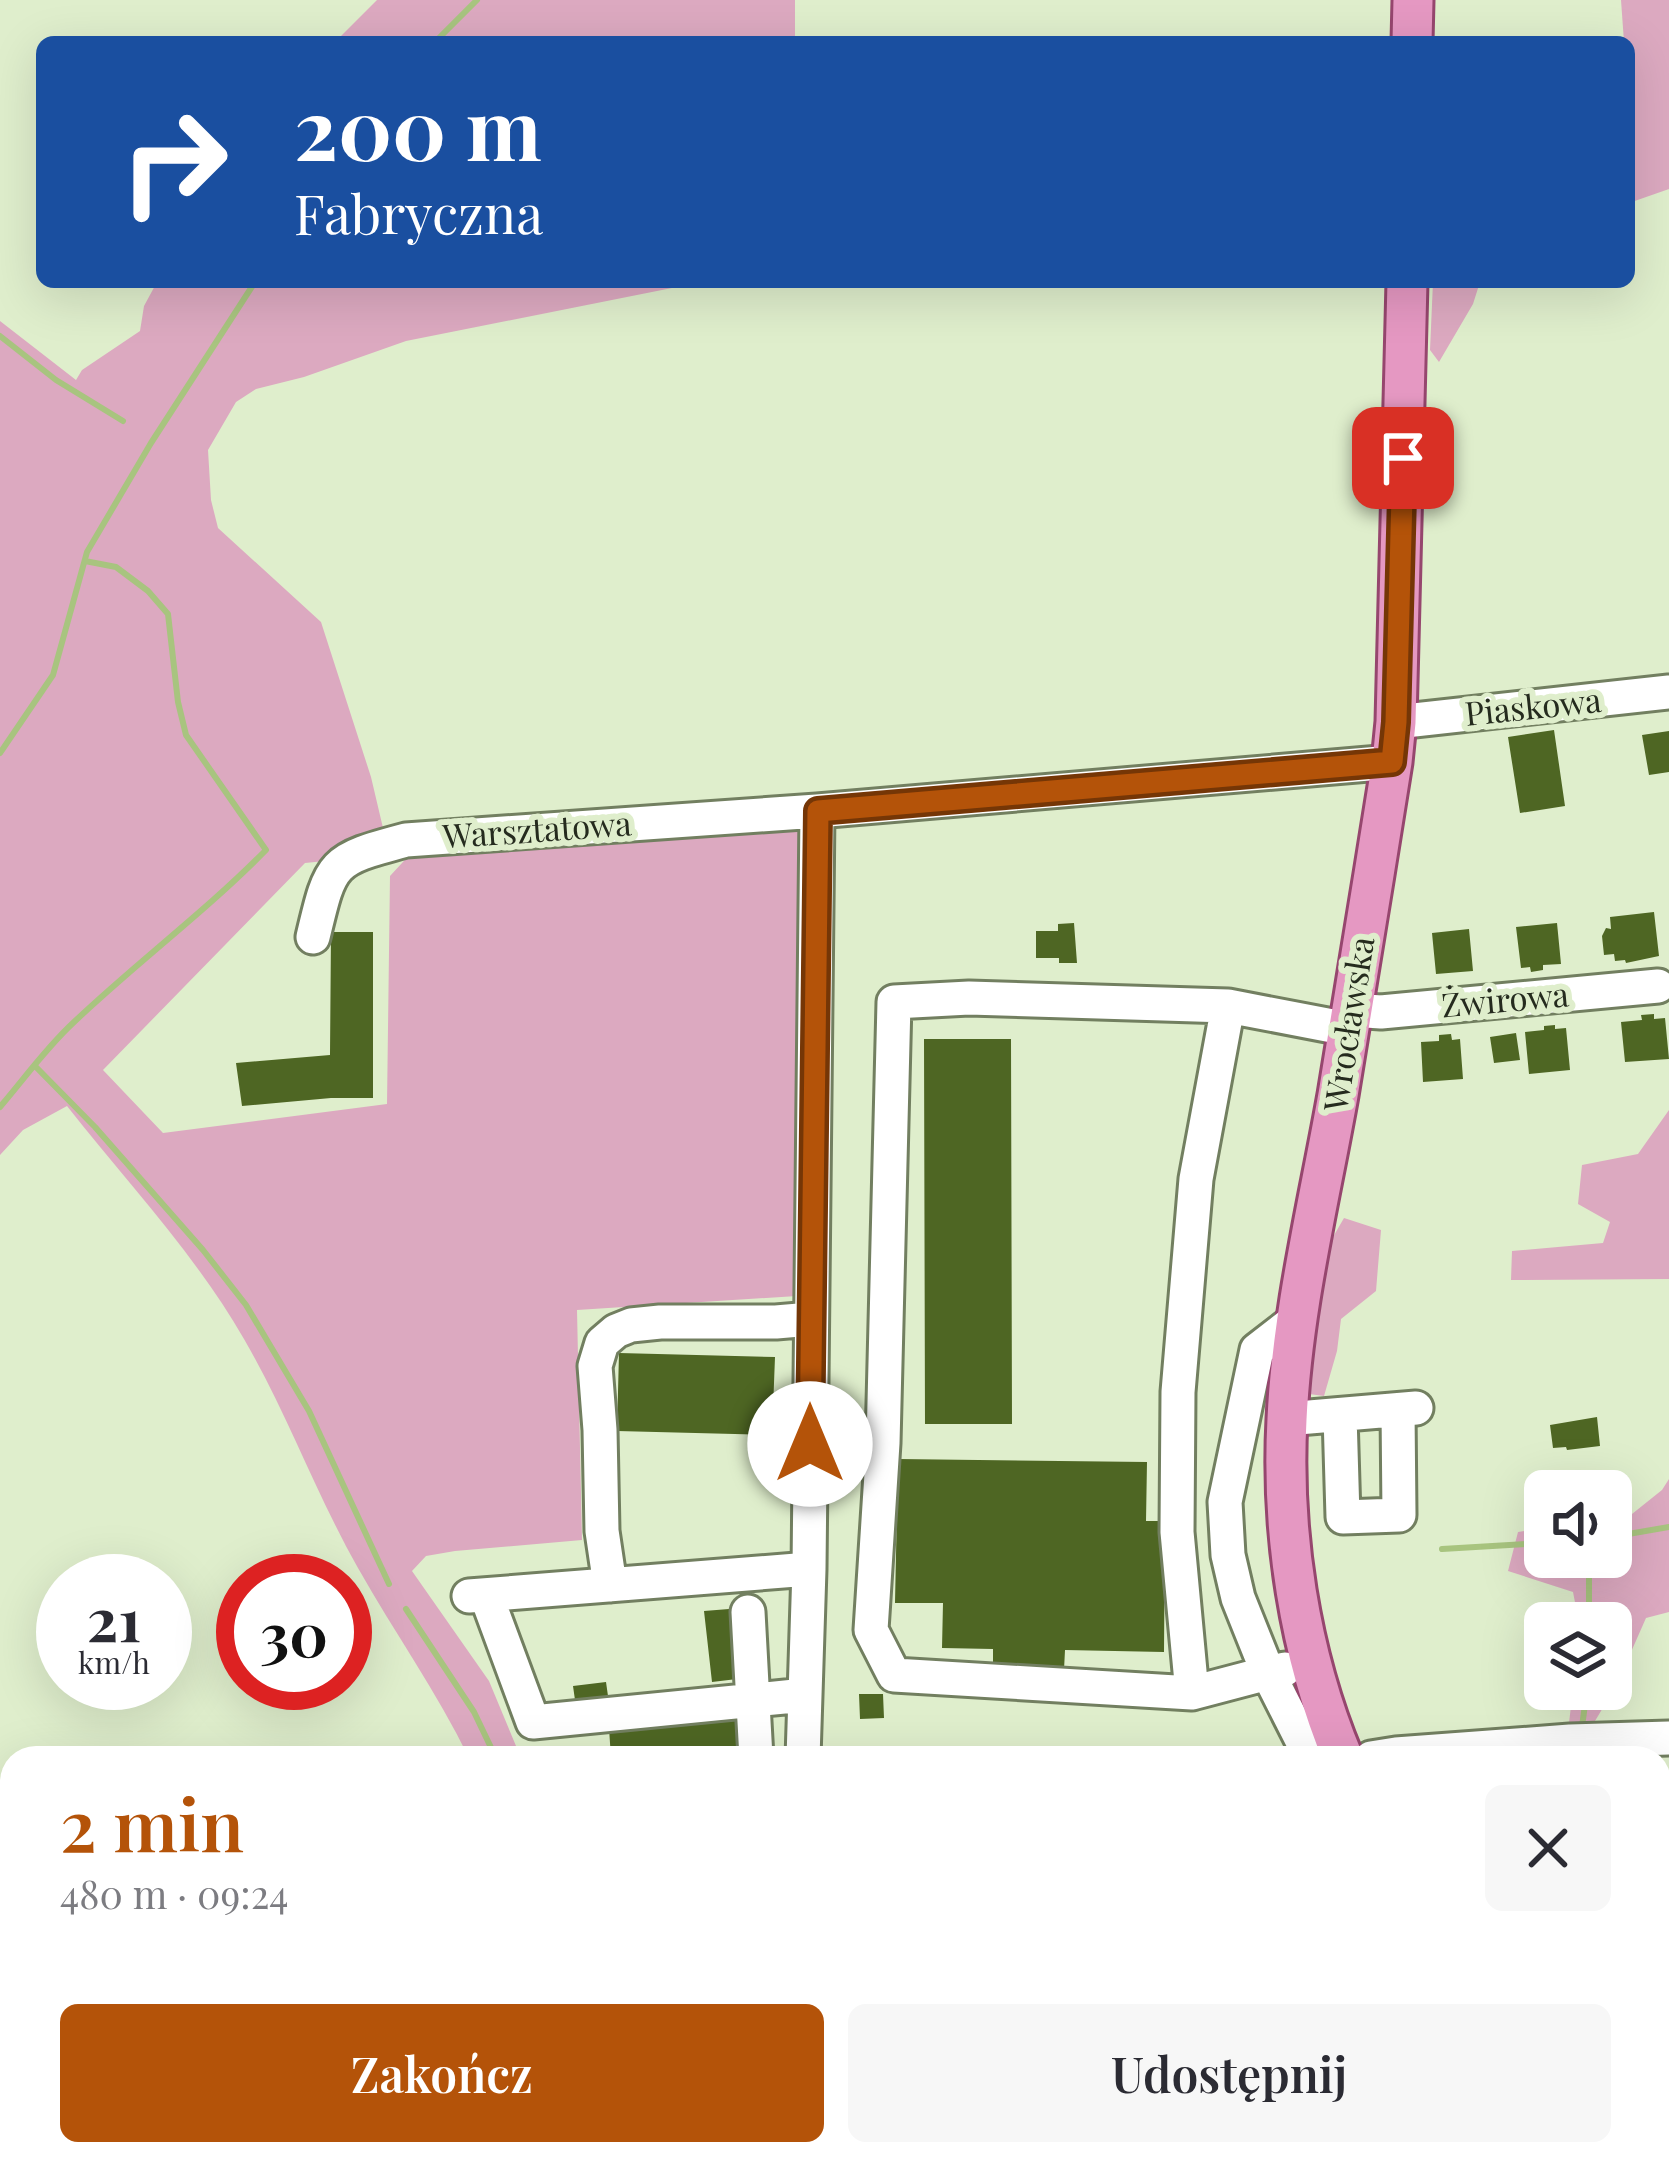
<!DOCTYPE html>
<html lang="pl">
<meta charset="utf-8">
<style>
body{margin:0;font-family:"Playfair Display",serif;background:#f7f7f7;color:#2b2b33;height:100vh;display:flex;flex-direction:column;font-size:45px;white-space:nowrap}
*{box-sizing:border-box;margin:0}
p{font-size:39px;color:#7c7c81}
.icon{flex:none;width:66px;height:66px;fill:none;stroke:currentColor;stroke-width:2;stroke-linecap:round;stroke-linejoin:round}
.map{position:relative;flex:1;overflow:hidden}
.panel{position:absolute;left:0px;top:1746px;width:1671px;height:420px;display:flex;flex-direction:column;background:#fff;border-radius:36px 36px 0 0;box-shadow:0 12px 48px #0002}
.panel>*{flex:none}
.top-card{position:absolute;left:36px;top:36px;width:1599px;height:252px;border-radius:18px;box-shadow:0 12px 48px #0002;background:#1a4fa0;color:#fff;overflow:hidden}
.controls{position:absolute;left:1524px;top:1470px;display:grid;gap:24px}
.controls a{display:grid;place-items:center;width:108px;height:108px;border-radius:18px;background:#fff;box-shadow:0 12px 48px #0002;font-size:60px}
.speed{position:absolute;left:36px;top:1554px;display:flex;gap:24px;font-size:60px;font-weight:700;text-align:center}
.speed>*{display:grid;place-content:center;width:156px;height:156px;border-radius:50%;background:#fff;box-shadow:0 12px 48px #0002;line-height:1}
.speed small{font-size:30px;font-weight:400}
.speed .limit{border:18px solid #d22;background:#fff;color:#111}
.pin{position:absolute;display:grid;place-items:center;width:102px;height:102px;color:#fff;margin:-51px;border-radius:24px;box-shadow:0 6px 18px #0006}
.me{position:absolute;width:132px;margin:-66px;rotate:0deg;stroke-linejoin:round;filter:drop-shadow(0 0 9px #0008)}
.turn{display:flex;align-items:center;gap:42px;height:252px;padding:0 60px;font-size:54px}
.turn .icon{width:156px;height:156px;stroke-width:2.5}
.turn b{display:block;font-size:84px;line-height:102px}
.round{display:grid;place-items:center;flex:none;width:126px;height:126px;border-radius:18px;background:#f7f7f7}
.summary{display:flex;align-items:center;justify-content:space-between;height:204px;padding:0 60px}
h1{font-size:72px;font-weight:600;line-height:90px;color:#b45309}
.cta{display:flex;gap:24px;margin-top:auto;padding:24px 60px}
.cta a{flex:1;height:138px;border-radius:18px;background:#b45309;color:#fff;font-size:48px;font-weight:600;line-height:138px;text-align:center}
.cta a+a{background:#f7f7f7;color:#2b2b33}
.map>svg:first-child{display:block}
.green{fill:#dca9c0}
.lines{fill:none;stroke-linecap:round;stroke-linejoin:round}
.stream{stroke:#a8c47f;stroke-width:6}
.building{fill:#4e6623}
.minor-casing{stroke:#727f60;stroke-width:39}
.major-casing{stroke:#96466e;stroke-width:45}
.minor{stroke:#fff;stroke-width:33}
.major{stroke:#e598c2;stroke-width:39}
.route-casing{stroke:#753606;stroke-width:30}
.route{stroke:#b45309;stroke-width:21}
.labels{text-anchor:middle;stroke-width:12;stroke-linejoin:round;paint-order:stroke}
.street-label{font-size:33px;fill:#252b1e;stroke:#dfeecc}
</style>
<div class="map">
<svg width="1669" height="2166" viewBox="0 0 1669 2166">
<rect width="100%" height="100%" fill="#dfeecc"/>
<path class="green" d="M377,0H795V42H335Z
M1621,0H1669V189L1629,203V42H1624Z
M157,282H702L406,341L304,377L256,389L236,402L208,450L211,500L218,528L321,622L371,777L383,828L325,861L305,863L103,1070L163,1133L387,1104L390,876L414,850L799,825L802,841L797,1296L577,1310L582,1540L455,1551L426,1556L412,1571L489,1681L521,1758H469C437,1692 394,1632 358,1568C316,1494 287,1413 244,1339C195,1254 127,1182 67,1106L23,1130L0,1155V321L76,380L82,370L140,331L144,306Z
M1433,282H1480L1473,304L1439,362L1430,350Z
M1669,1110V1279L1511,1280L1512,1251L1603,1243L1610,1222L1578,1204L1582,1165L1638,1154Z
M1344,1218L1381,1230L1376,1291L1341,1319L1337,1351L1324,1396L1309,1394L1322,1256Z
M1669,1479V1612L1646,1618L1616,1686L1595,1721L1569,1723L1573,1689H1611V1623H1579L1573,1592L1508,1571L1518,1532L1545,1528V1557H1611V1518L1632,1514L1662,1490Z
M388,2154H665V2166H380Z
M1290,2154H1486L1491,2166H1290Z"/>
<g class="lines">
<path class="stream" d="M435,42L477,0
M0,336L56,380L123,421
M0,753L53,675L87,552L151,443L255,282
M35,1066L95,1127L203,1250L246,1305L309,1411L389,1584
M0,1107C24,1079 46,1048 73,1023C136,963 205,912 266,850L186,735L178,702L168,614L148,591L116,567L85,561
M1611,1537L1669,1527
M1442,1549L1545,1543
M1589,1557V1623
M406,1609L474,1712L496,1758
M1582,1727L1587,1689
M1659,2141L1669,2140
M421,2166L427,2154"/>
</g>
<path class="building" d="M1554,730L1565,806L1520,813L1508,737Z
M1669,731V772L1649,775L1642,735Z
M1654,912L1659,956L1626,963L1625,960L1615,961L1614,954L1604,955L1602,936L1606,928L1611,929L1610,917Z
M1074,923L1077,963H1059V958H1036V931H1058V924Z
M1557,923L1561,964L1543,965V970L1531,972L1530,967L1521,968L1516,927Z
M1469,929L1473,971L1436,974L1432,933Z
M331,932H373V1098H331L242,1106L236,1063L330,1055Z
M1654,1014V1019L1665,1018L1669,1059L1625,1062L1621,1022L1642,1020L1641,1015Z
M1555,1025V1029L1566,1028L1570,1070L1529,1074L1525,1032L1544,1030V1026Z
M1516,1033L1520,1060L1494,1063L1490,1037Z
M1451,1034L1452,1040L1460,1039L1463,1079L1423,1082L1421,1042L1439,1041V1035Z
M924,1039H1011L1012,1424H925Z
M619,1353L775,1357L772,1435L617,1431Z
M1597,1417L1600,1446L1567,1450L1566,1447L1553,1448L1550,1425Z
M898,1459L1147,1462L1146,1521H1165L1164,1652L1065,1650L1064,1670L993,1669V1649L942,1648L943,1603H895Z
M729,1609L737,1679L712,1682L704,1611Z
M606,1682L609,1703L576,1707L573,1686Z
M859,1694H883L884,1718L860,1719Z
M741,1716L745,1758H611L609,1728Z"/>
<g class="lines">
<defs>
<path id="minor" d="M1396,722L1669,692
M313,937C331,861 331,860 406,840L817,811L1392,762
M1228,1006L1196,1179L1178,1392L1177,1532L1192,1693L1268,1673L1238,1598L1228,1555L1225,1502L1257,1350L1297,1319
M1352,1010L1381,1012L1658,986
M1340,1415L1343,1517L1399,1515L1398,1410
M1286,1419L1416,1408
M610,1585L602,1531L600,1430L595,1366L602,1343L616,1331L631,1325L660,1322H776L811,1319
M486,1595L533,1722L805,1695
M469,1596L809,1569
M748,1612L756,1758
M1285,1669L1268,1673L1311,1758
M1192,1693L894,1675L871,1630L883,1443L894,1002L969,998L1228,1006L1348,1029
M803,1758L809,1569L817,811
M1371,1758L1396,1754L1570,1741L1669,1738
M1659,1998L1669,1996"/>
<path id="major" d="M1412,42L1413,0
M1343,1758C1299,1653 1281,1532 1287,1419C1292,1310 1319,1202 1338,1095C1357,984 1374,873 1392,762L1396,722L1407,282
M1526,2154L1532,2166"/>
</defs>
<use href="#minor" class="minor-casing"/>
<use href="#major" class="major-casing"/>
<use href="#minor" class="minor"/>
<use href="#major" class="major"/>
</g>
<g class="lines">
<defs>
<path id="route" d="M810,1444L818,811L1392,762L1396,722L1403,458"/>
</defs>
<use href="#route" class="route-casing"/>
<use href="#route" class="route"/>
</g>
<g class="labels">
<g class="street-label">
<text transform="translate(1533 707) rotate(-6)" y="12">Piaskowa</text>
<text transform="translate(537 830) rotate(-4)" y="12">Warsztatowa</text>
<text transform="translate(1505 1000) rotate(-5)" y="12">Żwirowa</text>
<text transform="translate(1349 1024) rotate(-81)" y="12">Wrocławska</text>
</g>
</g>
</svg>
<div class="controls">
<a><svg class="icon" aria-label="sound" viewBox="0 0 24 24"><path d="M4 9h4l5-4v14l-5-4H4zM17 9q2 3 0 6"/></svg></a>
<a><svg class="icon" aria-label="layers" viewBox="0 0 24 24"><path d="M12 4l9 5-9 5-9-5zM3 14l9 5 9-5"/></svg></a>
</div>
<div class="speed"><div>21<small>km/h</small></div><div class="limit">30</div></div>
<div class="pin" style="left:1403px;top:458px;background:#d93025"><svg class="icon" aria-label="arrive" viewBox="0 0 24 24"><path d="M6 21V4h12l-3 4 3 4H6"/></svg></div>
<svg class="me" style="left:810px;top:1444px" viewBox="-20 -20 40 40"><circle r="19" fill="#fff"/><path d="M0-13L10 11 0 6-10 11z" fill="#b45309"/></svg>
<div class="top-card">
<div class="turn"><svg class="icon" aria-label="right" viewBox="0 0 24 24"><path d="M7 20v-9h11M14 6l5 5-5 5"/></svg><div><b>200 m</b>Fabryczna</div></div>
</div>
<section class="panel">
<div class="summary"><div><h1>2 min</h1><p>480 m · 09:24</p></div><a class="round"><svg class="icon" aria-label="close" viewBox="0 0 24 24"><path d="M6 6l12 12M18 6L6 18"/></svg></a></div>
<div class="cta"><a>Zakończ</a><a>Udostępnij</a></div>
</section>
</div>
